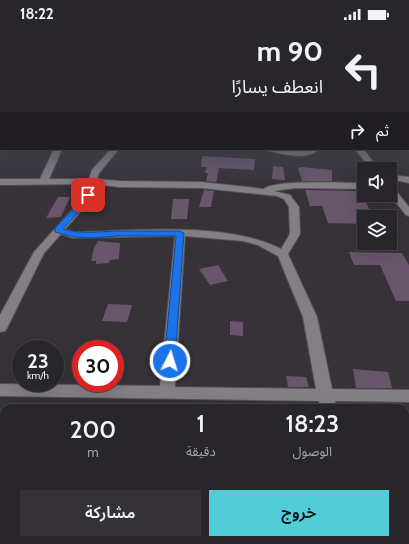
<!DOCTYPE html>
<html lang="ar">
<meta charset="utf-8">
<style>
body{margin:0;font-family:Cabin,"Noto Sans Arabic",sans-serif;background:#343236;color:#f1f3f6;direction:rtl;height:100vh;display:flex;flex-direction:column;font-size:15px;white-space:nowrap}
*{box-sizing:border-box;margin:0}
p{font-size:13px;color:#a5a5a8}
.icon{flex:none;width:22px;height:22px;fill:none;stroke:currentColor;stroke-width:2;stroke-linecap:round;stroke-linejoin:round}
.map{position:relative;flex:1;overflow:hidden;direction:ltr}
.sheet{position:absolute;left:0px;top:376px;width:409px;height:140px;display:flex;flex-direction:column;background:#28262a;border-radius:12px 12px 0 0;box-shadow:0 4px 16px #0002,0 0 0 1px #444347;direction:rtl}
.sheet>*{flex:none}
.hud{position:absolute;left:0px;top:0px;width:409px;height:122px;box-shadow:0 4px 16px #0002,0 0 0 1px #444347;direction:rtl;background:#28262a;color:#f1f3f6;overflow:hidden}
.buttons{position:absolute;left:357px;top:134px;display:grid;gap:8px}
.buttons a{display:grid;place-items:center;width:40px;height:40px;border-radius:0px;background:#28262a;box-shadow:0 4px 16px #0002,0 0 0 1px #444347;font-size:20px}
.speed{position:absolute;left:12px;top:312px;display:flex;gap:8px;font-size:20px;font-weight:700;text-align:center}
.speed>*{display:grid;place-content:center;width:52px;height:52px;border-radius:50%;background:#28262a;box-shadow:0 4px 16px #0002,0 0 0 1px #444347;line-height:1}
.speed small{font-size:10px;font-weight:400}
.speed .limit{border:6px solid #d22;background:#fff;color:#111}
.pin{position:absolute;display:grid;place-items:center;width:34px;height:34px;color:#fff;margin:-17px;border-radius:8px;box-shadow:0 2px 6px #0006}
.me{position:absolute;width:44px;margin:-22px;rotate:5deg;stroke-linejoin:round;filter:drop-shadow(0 0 3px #0008)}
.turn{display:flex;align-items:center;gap:14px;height:84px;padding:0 20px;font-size:18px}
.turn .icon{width:52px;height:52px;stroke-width:2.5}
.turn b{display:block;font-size:28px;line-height:34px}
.then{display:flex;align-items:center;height:38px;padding:0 20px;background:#0003;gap:8px;font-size:15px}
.eta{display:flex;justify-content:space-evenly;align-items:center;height:68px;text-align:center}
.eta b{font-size:24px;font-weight:600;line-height:28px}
.button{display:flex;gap:8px;margin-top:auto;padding:8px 20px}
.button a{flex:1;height:46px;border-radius:0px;background:#52ccd6;color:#111;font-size:16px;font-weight:600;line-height:46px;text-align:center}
.button a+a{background:#343236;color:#f1f3f6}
.status{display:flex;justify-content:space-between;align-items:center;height:28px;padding:0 20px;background:#28262a;direction:ltr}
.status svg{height:11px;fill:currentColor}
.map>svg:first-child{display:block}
.building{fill:#6a566c}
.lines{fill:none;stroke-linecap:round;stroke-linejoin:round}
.minor-casing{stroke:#555156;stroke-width:2}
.minor{fill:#847f86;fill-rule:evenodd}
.route{fill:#1a73e8;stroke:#114b97}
</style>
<div class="status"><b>18:22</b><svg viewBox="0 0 49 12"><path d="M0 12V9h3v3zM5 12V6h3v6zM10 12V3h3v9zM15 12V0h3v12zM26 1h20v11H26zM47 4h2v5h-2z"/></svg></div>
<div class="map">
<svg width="409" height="516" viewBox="0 0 409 516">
<rect width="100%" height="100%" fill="#363238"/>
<path class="building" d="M202,128L255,131L254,142L219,140L218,146L214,145L218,146L216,154L206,153L208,145H205L207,139H201Z
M273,138L283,139L285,152L272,151Z
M302,139L332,142V153H302L298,140Z
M204,162L214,163L211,179H199Z
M305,162L356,163L358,170H364L373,189H364V196L328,195L322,178H310Z
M58,169H70L61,189L46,190Z
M173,171H189L187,191H171Z
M98,213L120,215L119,231L110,232L109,235L96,236V233H91L94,220Z
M349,224L402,225L409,237V273H396L380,237H354Z
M218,237L228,253L210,257L199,241Z
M108,276L132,277L127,294L102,293Z
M230,293L243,294V308L230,307Z
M353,341L388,344L392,360H356Z
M286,348L306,349L309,359H288Z"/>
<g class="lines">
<defs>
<path id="minor" d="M0,111H1V115H0Z
M54,121H62L49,151H89L92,142L111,121H119L99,145L97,151L119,153L201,154L264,161C274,151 347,155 364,155V161L295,160L274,163L290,167L299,179L300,206L288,226L317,289L332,361L409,362V374L335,373L336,380H320L319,373L0,368V356L160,358L175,208L73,210L61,206L44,225L7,300L5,303L0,304V287L34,224L81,172L87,156L0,157V151H40ZM95,156L119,159L201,160L277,168L284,171L289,179L290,206L281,221C227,193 135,203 74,204L65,201L90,173ZM185,208L243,213L258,217L278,228L303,289L316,361L175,359Z
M265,121L299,123L319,121C306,133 284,126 269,123Z
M355,121H363L379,141H371Z
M390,147L409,149V155L390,151Z
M390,158L393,159L409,179V188L406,187L390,167Z
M344,512H364V516H344Z"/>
</defs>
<use href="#minor" class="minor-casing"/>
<use href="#minor" class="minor"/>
</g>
<linearGradient id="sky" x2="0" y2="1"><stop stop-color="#1e1c1f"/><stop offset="0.54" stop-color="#4c4f5e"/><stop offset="1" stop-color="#4c4f5e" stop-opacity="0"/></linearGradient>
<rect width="409" height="157" fill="url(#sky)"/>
<path class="route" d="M86,165L92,167L87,175L63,201C82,207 101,203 121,203C140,203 160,203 180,203L184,205L175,333L173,335H166L164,333L176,208H119L90,210L74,209L55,204V200L82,172Z"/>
</svg>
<div class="buttons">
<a><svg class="icon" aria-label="sound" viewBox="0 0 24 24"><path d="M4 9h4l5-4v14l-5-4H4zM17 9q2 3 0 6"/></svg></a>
<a><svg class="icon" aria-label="layers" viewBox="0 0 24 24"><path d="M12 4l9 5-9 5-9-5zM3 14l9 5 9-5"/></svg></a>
</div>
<div class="speed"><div>23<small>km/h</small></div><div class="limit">30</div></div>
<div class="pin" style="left:88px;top:167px;background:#d93025"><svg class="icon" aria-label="arrive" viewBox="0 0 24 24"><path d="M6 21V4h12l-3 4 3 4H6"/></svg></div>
<svg class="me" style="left:170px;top:333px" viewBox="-20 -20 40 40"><circle r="17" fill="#1a73e8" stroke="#fff" stroke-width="3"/><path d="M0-11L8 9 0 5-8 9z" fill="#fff"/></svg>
<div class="hud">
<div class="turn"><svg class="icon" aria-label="left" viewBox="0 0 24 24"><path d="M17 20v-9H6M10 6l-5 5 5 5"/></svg><div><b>90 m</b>انعطف يسارًا</div></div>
<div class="then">ثم<svg class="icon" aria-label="right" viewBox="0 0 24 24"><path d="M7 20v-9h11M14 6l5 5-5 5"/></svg></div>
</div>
<section class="sheet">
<div class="eta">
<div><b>18:23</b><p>الوصول</p></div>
<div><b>1</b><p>دقيقة</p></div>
<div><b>200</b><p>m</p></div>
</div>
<div class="button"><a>خروج</a><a>مشاركة</a></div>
</section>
</div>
